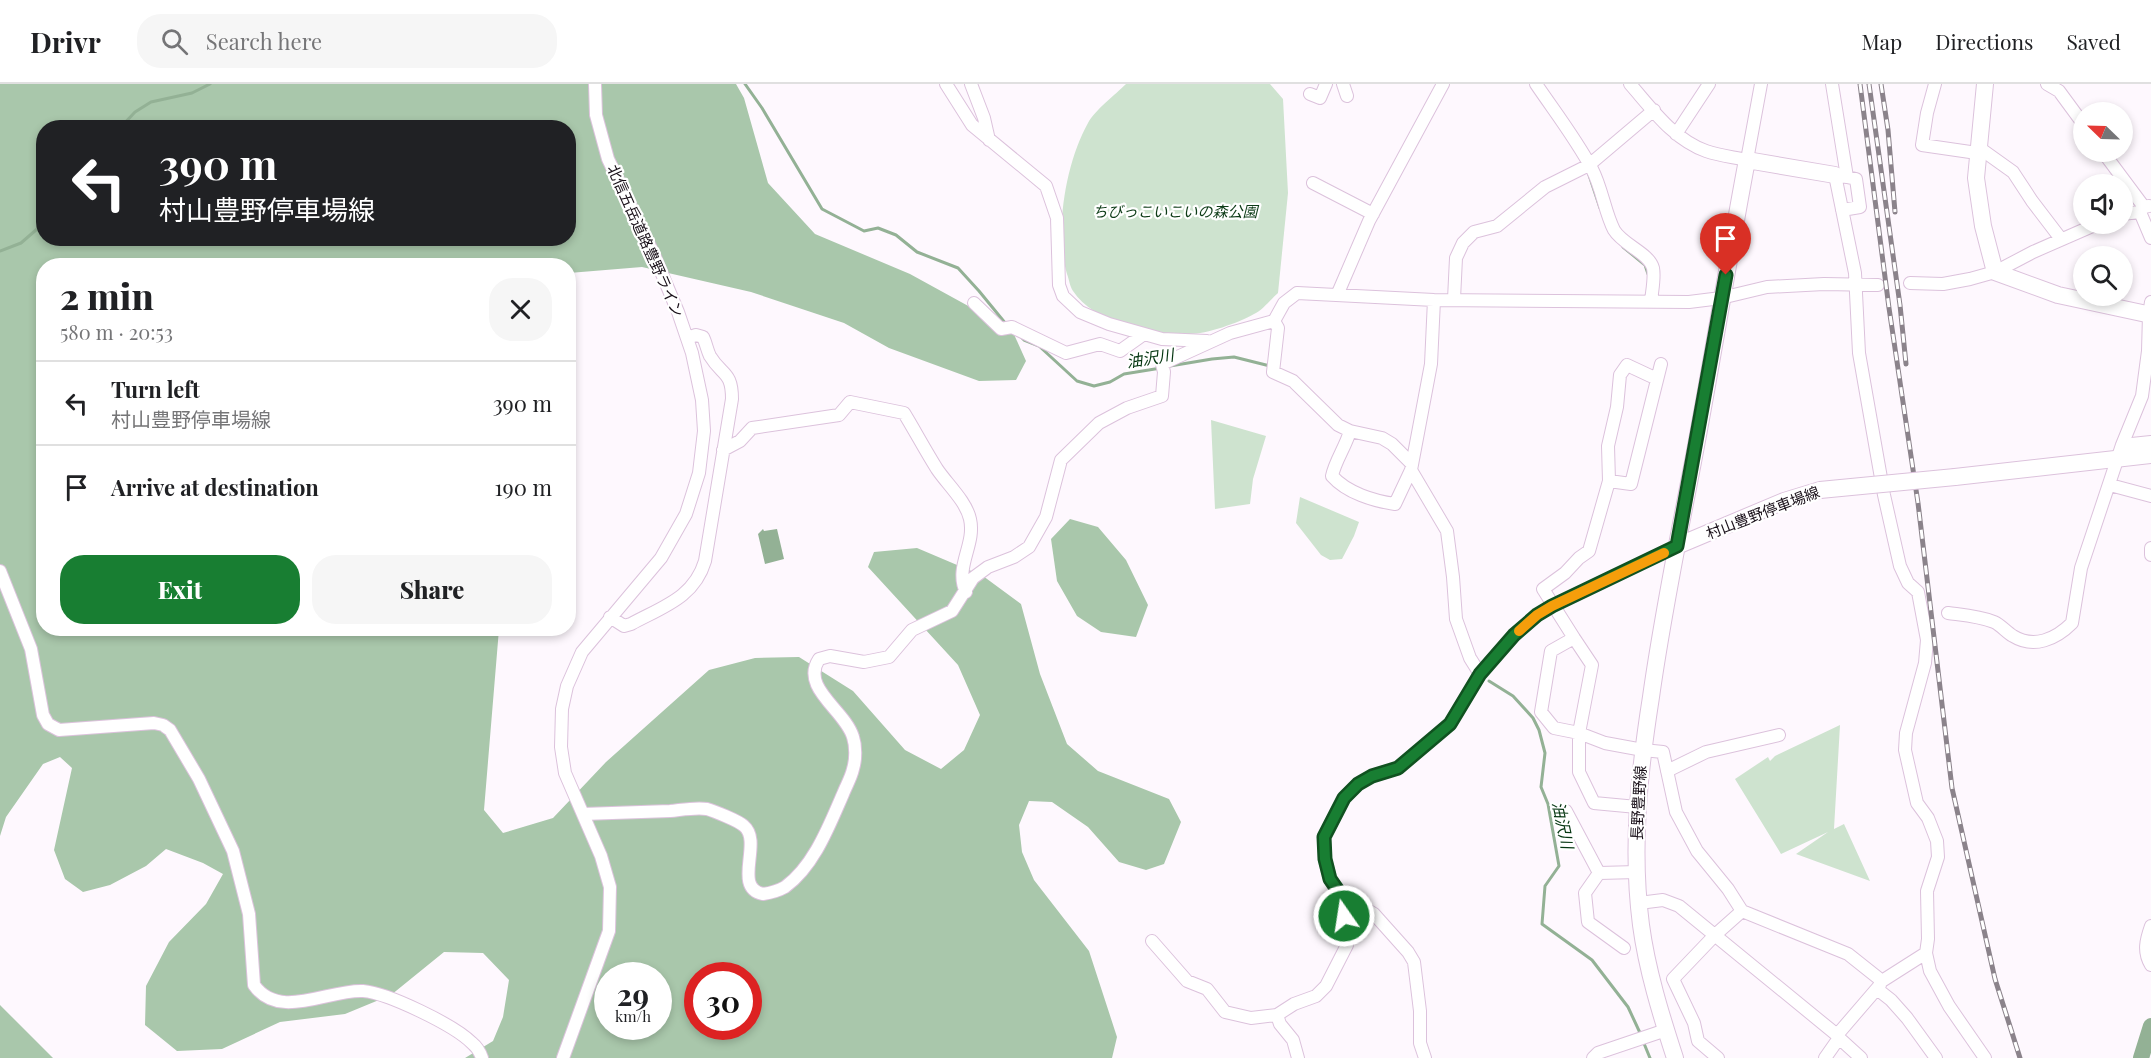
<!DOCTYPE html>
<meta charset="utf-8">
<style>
body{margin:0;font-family:"Playfair Display","Noto Sans JP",serif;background:#f6f6f6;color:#202124;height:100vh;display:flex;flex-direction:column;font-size:22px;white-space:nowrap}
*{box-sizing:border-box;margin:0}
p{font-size:20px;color:#757577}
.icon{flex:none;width:33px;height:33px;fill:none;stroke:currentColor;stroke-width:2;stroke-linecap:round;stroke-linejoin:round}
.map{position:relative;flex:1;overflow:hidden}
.panel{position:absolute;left:36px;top:174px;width:540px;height:378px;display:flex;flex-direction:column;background:#fff;border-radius:24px;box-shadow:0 3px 9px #0003}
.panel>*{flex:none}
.guide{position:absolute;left:36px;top:36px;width:540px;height:126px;border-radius:24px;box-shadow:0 3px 9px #0003;background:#202124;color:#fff;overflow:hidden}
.needle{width:39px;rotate:293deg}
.buttons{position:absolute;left:2073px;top:18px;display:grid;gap:12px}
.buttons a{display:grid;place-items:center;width:60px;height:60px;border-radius:50%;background:#fff;box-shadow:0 3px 9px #0003;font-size:30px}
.speed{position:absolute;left:594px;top:878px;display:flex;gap:12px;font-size:30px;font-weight:700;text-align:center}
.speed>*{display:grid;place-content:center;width:78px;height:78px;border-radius:50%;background:#fff;box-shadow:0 3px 9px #0003;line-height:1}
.speed small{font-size:15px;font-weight:400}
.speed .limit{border:9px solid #d22;background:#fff;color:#111}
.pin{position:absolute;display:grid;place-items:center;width:51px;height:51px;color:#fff;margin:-62px -26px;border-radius:50% 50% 50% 0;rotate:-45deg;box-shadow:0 0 6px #0007}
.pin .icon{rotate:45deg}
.me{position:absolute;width:66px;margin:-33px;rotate:347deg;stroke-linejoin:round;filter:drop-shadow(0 0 4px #0008)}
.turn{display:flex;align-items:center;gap:21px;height:126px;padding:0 24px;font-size:27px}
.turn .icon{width:78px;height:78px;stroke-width:2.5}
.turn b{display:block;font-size:42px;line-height:51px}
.round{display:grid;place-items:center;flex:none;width:63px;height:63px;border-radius:24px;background:#f6f6f6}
.head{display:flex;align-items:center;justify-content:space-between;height:102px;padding:0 24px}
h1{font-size:36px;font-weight:800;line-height:45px}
.button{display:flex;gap:12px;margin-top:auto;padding:12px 24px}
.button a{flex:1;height:69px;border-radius:24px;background:#187e32;color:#fff;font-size:24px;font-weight:800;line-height:69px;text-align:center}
.button a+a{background:#f6f6f6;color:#202124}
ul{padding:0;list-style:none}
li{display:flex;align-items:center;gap:18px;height:84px;padding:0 24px;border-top:2px solid #e0e0e0}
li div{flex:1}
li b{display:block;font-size:22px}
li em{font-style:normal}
header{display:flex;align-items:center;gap:36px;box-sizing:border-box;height:84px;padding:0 30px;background:#fff;border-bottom:2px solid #e0e0e0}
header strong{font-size:28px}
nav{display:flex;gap:33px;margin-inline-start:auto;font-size:21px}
.search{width:420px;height:54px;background:#f6f6f6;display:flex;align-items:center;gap:15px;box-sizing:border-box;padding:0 21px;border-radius:24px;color:#757577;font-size:22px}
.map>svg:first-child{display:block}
.green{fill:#cee3cf}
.forest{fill:#a9c7ab;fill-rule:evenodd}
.water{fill:#93b195}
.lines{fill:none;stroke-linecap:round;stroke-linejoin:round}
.stream{stroke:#93b195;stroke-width:3}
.river{stroke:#93b195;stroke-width:16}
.minor-casing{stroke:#dcc2dc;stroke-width:14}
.major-casing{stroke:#dcc2dc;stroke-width:18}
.minor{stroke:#fff;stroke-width:12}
.major{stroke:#fff;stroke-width:16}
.rail-casing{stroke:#8b838b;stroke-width:5}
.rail{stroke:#fff;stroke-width:3;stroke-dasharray:9;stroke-linecap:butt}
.major-bridge-casing{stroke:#dcc2dc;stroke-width:18;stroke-linecap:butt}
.major-bridge{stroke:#fff;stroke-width:16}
.route-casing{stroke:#105220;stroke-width:15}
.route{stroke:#187e32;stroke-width:10}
.slow{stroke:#f59e0b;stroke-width:10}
.labels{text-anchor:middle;stroke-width:4.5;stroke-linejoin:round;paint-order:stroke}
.park-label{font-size:15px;font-style:italic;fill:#0c3b16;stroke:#fff}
.street-label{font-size:15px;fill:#180f18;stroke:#fff}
.water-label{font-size:16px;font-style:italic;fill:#053611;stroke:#fff}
</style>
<header>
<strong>Drivr</strong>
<div class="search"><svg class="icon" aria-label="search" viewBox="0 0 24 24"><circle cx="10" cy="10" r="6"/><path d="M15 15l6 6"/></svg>Search here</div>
<nav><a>Map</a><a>Directions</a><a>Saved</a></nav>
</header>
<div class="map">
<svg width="2151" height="974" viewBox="0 0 2151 974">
<rect width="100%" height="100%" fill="#fef8fe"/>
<path class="green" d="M1126,0H1270L1283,15L1288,109L1278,209C1270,216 1263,226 1254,230C1238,239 1207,250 1189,250C1152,251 1095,240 1073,207C1070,203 1069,195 1067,190C1054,147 1066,78 1088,39C1095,26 1115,11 1126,0Z
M1211,336L1266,352L1253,395L1250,420L1215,425Z
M1300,413L1359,438L1354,452L1342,475L1330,476L1321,471L1296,439Z
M1840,641L1834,745L1844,740L1870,797L1796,770L1828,748L1781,770L1735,695L1768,673L1770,677L1775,672Z"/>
<path class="forest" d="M0,0H736L744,14L768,99L815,150L910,190L1012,246L1026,277L1016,296L979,297L889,264L844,239L751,208L642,183L569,189L568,182H44V544L499,545L484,726L503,749L553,734L606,678L709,586L755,574L799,573L853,607L905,666L941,685L964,666L980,631L958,581L868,483L874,468L917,464L983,492L1021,520L1040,590L1067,660L1098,687L1169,715L1181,738L1164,780L1146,786L1119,778L1088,743L1052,718L1029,717L1019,741L1022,768L1034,796L1089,867L1117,953L1112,974H465L493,957L503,933L509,896L483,869L444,868L391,911L345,930L280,938L222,965L177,967L145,941L146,902L169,858L206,820L223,790L203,779L166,765L146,782L110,801L83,808L65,795L54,766L72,684L60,673L43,680L6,733L0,752ZM44,44H568V154H44ZM608,891H658V942H608ZM698,891H748V942H698Z
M1070,435L1098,443L1126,476L1148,521L1136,553L1101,548L1077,532L1057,497L1051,455Z
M0,921L53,974H0Z"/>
<path class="water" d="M763,445L764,447L777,445L784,475L765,480L758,450Z"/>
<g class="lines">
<path class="stream" d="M745,0L762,24L822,125L864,147L878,144L896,151L917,168L958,184L979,207L1006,240
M120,44L135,28L151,18L192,9L210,0
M1589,91L1600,124
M1623,163L1645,181L1648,190
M0,167L21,159L44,139
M1020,252L1024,256L1039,262L1077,297L1094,302L1110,298L1124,290L1161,284
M1170,282L1212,275L1234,273L1270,282
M1489,597L1513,612L1533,634L1539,646L1545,669L1541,703L1548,720L1559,782L1545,802L1542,840L1592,876L1628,923L1641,951
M1643,957L1650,974"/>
<path class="river" d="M2141,974L2151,942"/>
<defs>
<path id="minor" d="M946,0L972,41L1046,102L1057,134L1059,201L1063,212L1080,228L1109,240L1162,255L1207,257
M971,0L984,34L989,56
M1343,0L1347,12
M1536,0C1555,28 1576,55 1592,85C1602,104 1605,129 1614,146C1623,161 1649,169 1653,184C1655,194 1652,207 1651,217
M1630,0C1652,25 1674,56 1706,67C1720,72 1734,73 1747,76L1761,0
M1832,0L1847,93L1835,91L1855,189L1859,269L1884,411L1900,482L1908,499L1918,508L1927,556L1925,579L1906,649L1905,666L1917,719L1928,734L1937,757L1938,773L1927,807L1928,855L1926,869L1930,887L1949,922L1985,974
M1935,0L1927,29L1922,61L1977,69
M2047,0L2059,7L2084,41
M1310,10L1320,14L1326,0
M1676,50L1709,0
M1978,63L2013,88L2032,117L2061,155
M2103,68L2144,123
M1313,99L1373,130
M1842,126L1860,123L1856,95L1847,93
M2140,128L2151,154
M2122,130L2140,128L2144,123L2149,122
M1910,199L1943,200L1970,195L1995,188L2033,168L2097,140
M1338,209L1369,137L1443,0
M1454,215L1456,174L1463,159L1474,148L1497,142L1545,103L1589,81L1654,26
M1434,216L1431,280L1411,386L1447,447L1453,493L1456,535L1470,574L1480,590
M974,219L1001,245L1012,243L1066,269L1100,260L1120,267L1144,250
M1274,237L1278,244L1273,288L1293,297L1338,341L1350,347L1382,354L1392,360L1412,380
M1657,295L1627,281L1620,291L1617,323L1608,362L1609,397L1589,467L1579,474L1565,489L1543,505L1574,554L1551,567L1541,628L1554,644L1579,649L1605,659L1643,666L1663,668L1676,728L1697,767L1728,805L1742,827L1848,870L1882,897L1926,869
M1350,347C1346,362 1335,377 1332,392C1347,409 1374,417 1395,420L1411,386
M2122,361L2151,358
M723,366L740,357L752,344L839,331L850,318L904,329C915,347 925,366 937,385C947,400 966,417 970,435C976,461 954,483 966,508
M1609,397L1631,400L1661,280
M2110,401L2151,412
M2151,464V471
M0,487L31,565L43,631L48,640L59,646L154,639L163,641L170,646L199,695L233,767L249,830L254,901C279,937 329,905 363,907C388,909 454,941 472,959C477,963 480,968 482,974
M1948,529C1963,531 1979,532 1994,538C2001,541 2006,548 2013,552C2034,565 2056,555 2072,539L2081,484L2122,361L2142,312L2148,267L2149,231L2151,218
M610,533L624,542L631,540C662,523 694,514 705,477L732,315C732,287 722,292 710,272C707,266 706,259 703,253L696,251L687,254
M1574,554L1592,581L1579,649V688L1594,719L1637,723
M1667,687L1706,668L1779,651
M1566,727L1599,789L1637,788
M583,730C612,729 641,728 670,727C681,726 696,723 707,725C714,727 739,737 744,742C763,758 732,804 763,810C770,809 778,807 785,803C814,782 829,742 843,710C846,702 851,694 853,685C856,675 856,662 853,653C845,626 800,604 819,575L830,572L864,578L889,573L912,546L952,527L973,494L988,483L1014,473L1029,463L1046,433L1061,376L1099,339L1127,324L1162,312L1164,288L1162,280L1230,249L1274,237L1284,219L1297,209L1434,216L1689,218L1721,214L1767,203L1824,200L1878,201
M1599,789L1585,809L1588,838L1624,864
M1639,819L1663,816L1679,822L1837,951L1839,954L1825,974
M2151,842C2146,856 2143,868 2151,881
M1152,857L1187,897L1207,905L1225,928L1251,934L1277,931
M1877,905L1891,916L1907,934L1936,974
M1837,951L1880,901
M1839,954L1861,974
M563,974L609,847L610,803L601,772L565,689L561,663L562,625L567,602L582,568L661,474L686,430L699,389L704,347L702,316L692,269L678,228L654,171L608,75L596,31L595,0
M1298,974L1293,956L1280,940L1277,931L1294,920L1316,912L1326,902L1347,861V849L1344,832L1346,814
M1425,974L1420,959V927L1414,878L1408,868L1374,830L1339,809L1330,795L1325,775L1324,753L1344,714L1358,700L1372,692L1398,684L1450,640L1480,590L1514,551L1537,531L1552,522L1677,462
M1593,974L1598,969L1666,946
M1718,974L1698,957L1694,939L1673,895L1715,851L1742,827"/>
<path id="major" d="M1985,0L1976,94L1983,142L1995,188L2058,211L2151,231
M1955,393L2151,371
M1677,462L1784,417L1820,406
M1675,974C1661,931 1647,886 1641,841C1631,764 1639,689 1651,613C1662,534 1678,456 1693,378C1712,278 1728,177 1747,76L1835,91"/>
</defs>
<use href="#minor" class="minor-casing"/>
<use href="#major" class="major-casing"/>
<use href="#minor" class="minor"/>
<use href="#major" class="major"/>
<defs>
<path id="rail" d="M1860,0L1889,224L1918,419L1952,704L1995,895L2020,974
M1869,0L1900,221L1906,280
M1881,0L1888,46L1895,128"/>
</defs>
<use href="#rail" class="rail-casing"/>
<use href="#rail" class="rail"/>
<defs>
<path id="major-bridge" d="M1820,406L1955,393"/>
</defs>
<use href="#major-bridge" class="major-bridge-casing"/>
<use href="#major-bridge" class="major-bridge"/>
</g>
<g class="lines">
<defs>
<path id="route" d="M1344,832L1346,814L1339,808L1330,795L1325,775L1324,753L1344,714L1358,700L1372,692L1398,684L1450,640L1480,590L1514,551L1537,531L1552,522L1677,462L1726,191"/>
</defs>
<use href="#route" class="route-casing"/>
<use href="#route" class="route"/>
<path class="slow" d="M1519,547L1537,531L1552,522L1664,469"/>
</g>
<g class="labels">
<g class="park-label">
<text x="1175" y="133">ちびっこいこいの森公園</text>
</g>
<g class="street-label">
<text transform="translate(645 157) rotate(66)" y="5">北信五岳道路豊野ライン</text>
<text transform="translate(1763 429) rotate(-21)" y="5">村山豊野停車場線</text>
<text transform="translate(1639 719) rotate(-87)" y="5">長野豊野線</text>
</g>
<g class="water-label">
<text transform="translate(1150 274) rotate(-9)" y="6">油沢川</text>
<text transform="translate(1563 741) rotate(78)" y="6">油沢川</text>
</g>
</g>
</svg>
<div class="buttons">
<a><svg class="needle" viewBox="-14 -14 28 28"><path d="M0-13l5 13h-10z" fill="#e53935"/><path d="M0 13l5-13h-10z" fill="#757577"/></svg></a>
<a><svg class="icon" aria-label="sound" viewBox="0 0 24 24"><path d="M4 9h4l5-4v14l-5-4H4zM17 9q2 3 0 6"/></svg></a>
<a><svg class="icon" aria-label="search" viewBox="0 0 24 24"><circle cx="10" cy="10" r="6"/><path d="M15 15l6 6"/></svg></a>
</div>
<div class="speed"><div>29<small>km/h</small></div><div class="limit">30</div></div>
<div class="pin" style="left:1726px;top:191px;background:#d93025"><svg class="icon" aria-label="arrive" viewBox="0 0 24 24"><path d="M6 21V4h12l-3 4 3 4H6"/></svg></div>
<svg class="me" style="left:1344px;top:832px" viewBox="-20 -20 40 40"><circle r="17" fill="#187e32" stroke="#fff" stroke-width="3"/><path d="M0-11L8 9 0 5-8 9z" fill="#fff"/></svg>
<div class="guide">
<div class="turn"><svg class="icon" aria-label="left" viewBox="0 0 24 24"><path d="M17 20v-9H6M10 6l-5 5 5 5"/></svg><div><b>390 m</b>村山豊野停車場線</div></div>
</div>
<section class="panel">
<div class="head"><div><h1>2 min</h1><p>580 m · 20:53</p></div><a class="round"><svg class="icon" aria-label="close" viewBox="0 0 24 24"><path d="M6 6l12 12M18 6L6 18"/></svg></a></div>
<ul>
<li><svg class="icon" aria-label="left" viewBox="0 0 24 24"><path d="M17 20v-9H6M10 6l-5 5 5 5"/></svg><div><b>Turn left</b><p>村山豊野停車場線</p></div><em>390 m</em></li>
<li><svg class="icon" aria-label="arrive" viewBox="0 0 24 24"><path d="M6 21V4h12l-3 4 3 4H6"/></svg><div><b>Arrive at destination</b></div><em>190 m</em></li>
</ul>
<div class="button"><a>Exit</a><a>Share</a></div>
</section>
</div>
